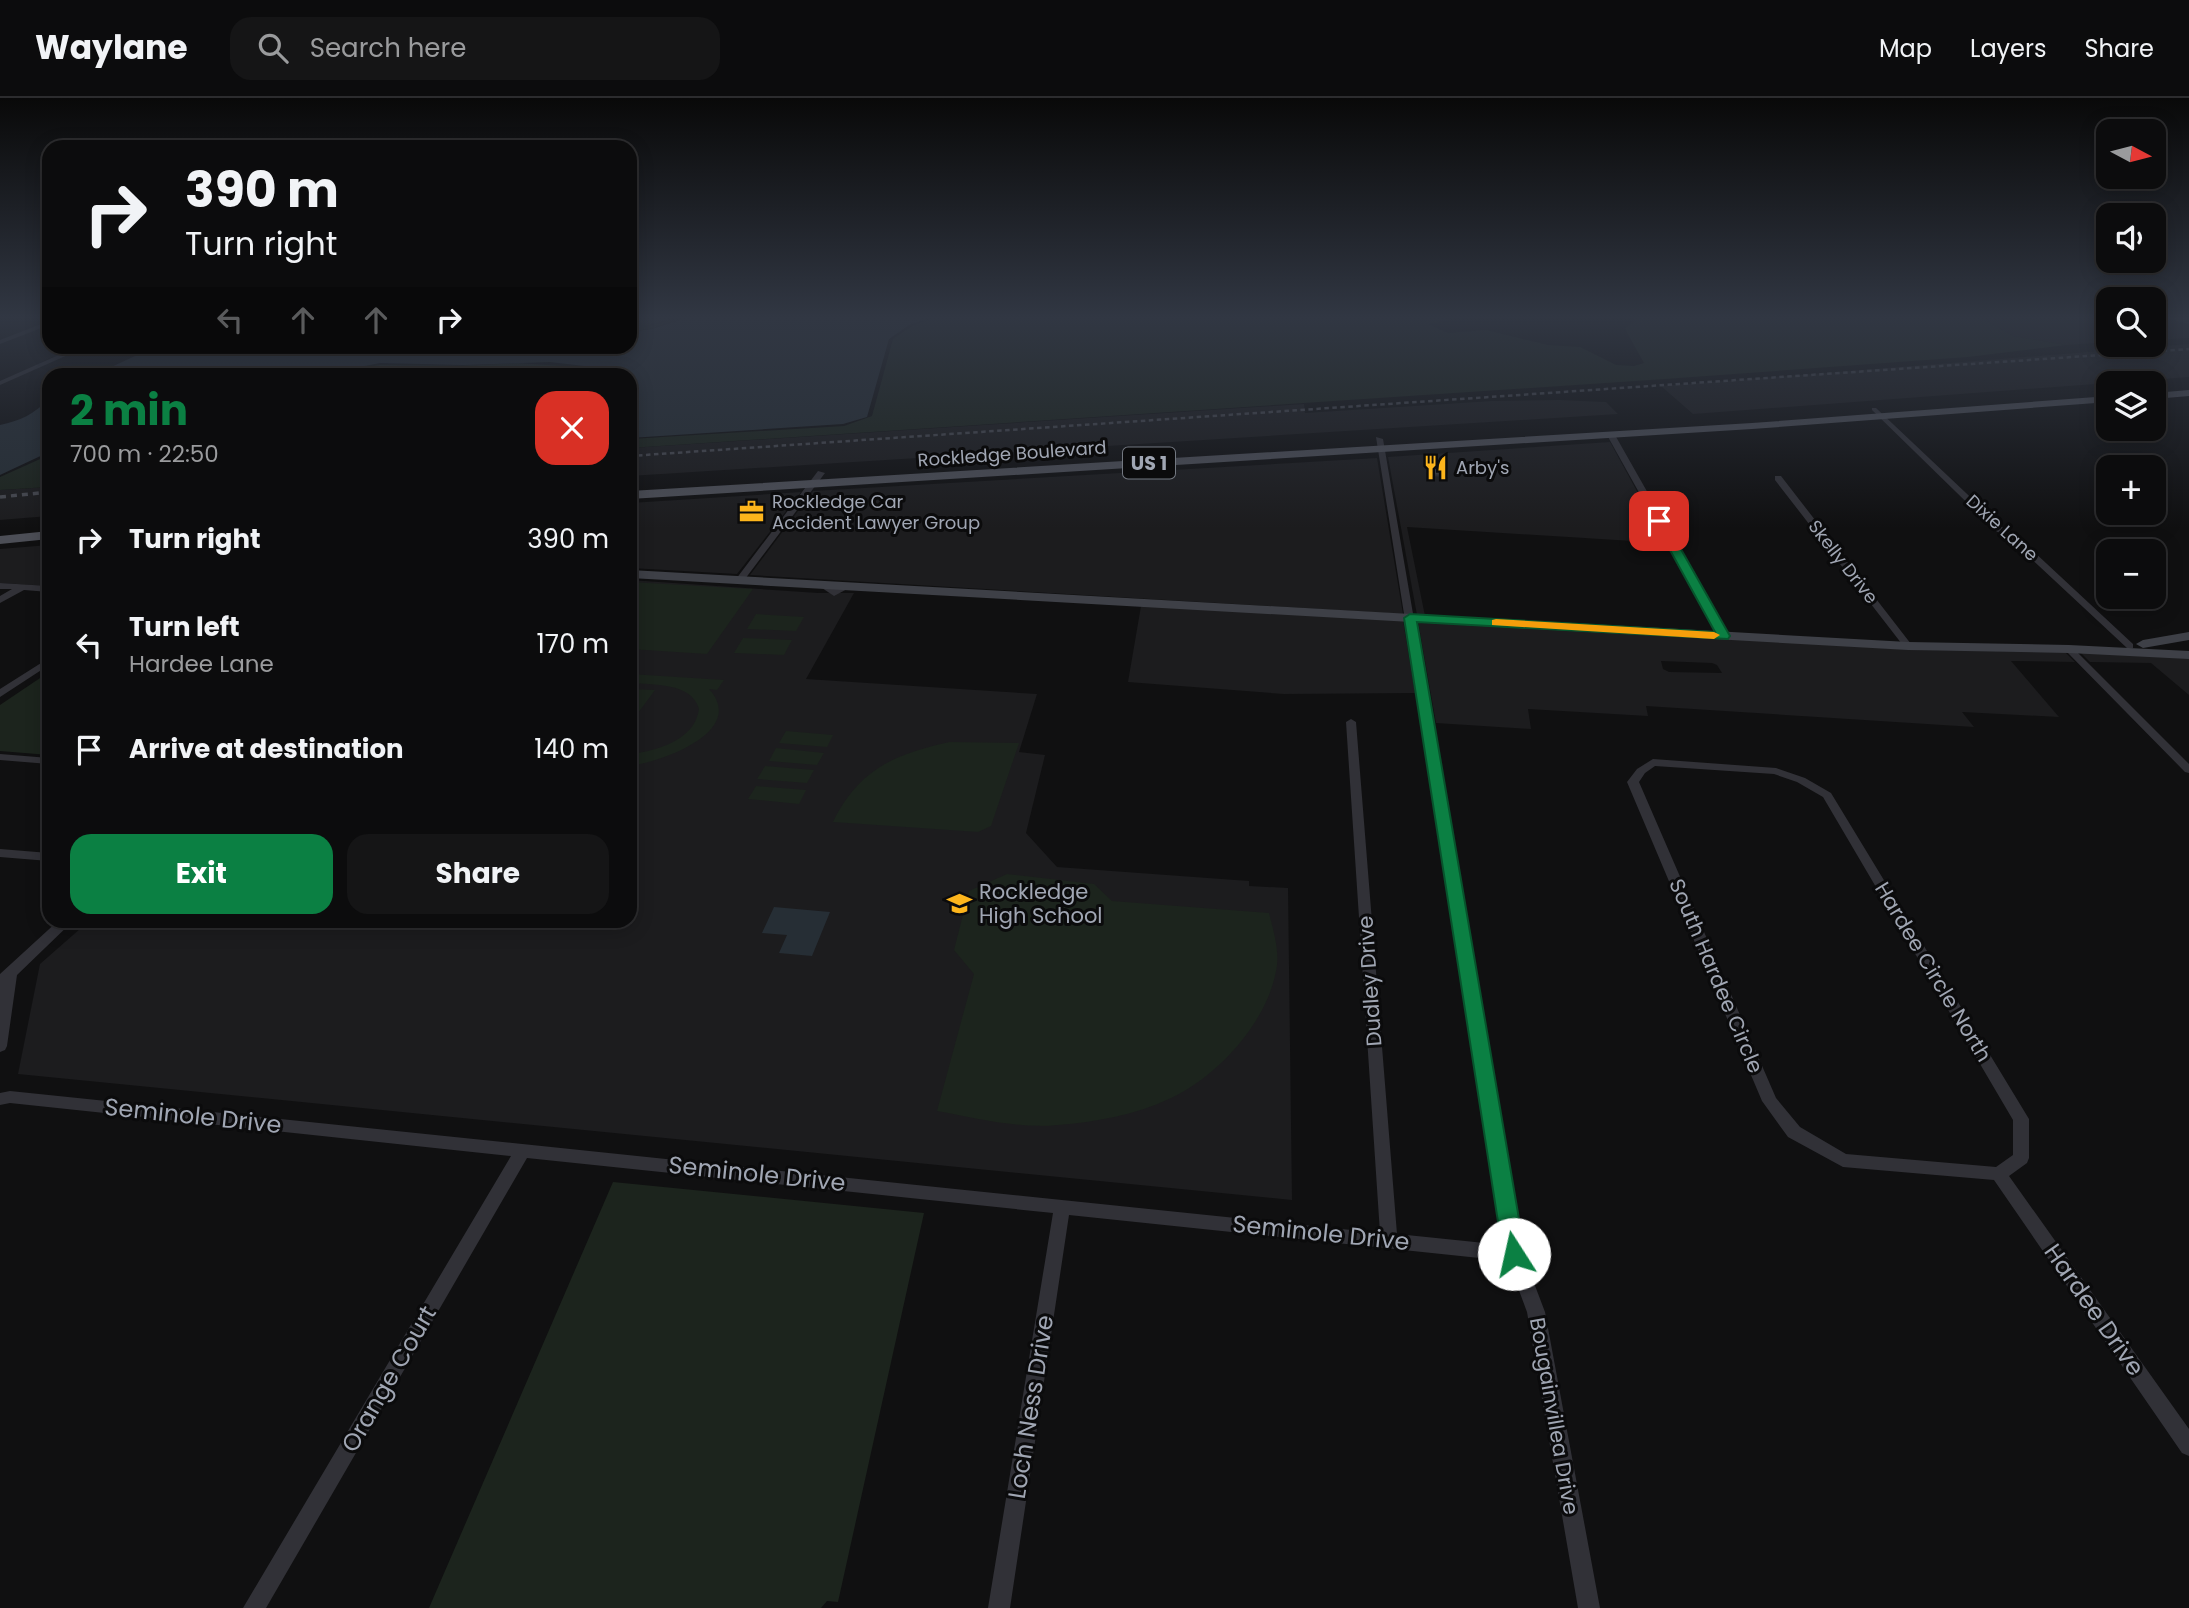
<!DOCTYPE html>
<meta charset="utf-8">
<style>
body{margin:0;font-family:Poppins,sans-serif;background:#151516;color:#f1f3f6;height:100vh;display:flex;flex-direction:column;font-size:26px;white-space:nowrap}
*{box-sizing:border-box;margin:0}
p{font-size:23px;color:#9a9b9d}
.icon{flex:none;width:38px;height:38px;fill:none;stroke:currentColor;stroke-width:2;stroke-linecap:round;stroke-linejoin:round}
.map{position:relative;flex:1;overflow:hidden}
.details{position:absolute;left:42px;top:270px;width:595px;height:560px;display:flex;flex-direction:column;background:#0c0c0d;border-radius:21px;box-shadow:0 4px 18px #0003,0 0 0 2px #2c2c2e}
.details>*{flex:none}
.banner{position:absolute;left:42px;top:42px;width:595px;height:214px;border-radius:21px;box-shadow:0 4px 18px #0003,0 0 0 2px #2c2c2e;background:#0c0c0d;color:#f1f3f6;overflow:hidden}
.needle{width:46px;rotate:97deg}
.tools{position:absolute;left:2096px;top:21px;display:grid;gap:14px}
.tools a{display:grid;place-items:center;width:70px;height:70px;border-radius:14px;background:#0c0c0d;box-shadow:0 4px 18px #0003,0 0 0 2px #2c2c2e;font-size:35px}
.pin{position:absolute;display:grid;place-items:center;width:60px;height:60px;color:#fff;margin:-30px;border-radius:14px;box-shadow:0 4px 10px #0006}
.me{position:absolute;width:77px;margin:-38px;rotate:350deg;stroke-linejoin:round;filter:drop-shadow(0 0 5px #0008)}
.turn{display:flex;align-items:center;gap:24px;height:147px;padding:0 28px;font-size:32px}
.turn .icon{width:91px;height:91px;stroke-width:2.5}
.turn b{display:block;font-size:49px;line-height:60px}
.lanes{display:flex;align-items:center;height:66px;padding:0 28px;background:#0003;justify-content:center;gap:35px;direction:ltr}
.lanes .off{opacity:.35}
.round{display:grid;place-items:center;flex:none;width:74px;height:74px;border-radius:21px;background:#151516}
.summary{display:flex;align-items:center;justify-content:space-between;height:119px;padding:0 28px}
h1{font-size:42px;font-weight:700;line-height:52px;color:#0b8043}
.cta{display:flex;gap:14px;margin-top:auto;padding:14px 28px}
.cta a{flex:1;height:80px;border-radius:21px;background:#0b8043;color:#fff;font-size:28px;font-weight:700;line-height:80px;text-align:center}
.cta a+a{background:#151516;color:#f1f3f6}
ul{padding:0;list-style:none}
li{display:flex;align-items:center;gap:21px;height:105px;padding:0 28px}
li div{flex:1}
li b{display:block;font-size:26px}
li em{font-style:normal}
header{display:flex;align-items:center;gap:42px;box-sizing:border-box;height:98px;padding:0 35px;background:#0c0c0d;border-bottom:2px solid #2c2c2e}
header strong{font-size:33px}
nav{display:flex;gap:38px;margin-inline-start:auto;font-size:24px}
.search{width:490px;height:63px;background:#151516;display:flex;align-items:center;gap:18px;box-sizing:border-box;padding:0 24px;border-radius:21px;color:#9a9b9d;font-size:26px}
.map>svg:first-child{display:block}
.built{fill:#1c1c1e;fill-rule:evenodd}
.green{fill:#1c241d}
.water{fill:#262e35}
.building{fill:#3a3b3f;stroke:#2a2a2e;stroke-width:2}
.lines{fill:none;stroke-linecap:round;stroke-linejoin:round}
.street{fill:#313137;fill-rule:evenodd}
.secondary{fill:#3e4047;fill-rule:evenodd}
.primary{fill:#4c4e56;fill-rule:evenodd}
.rail-far1{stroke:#474950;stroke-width:2.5;stroke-dasharray:4.5 3.5;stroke-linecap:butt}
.rail{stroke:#474950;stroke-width:3.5;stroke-dasharray:6 5;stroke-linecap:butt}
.route{fill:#0b8043;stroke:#07532c;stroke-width:2}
.slow{fill:#f59e0b}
.labels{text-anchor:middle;stroke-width:6;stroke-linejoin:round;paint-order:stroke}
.far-street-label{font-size:18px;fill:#a0a6b3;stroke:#0b0b0c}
.far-poi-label{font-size:18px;fill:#a0a6b3;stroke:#0b0b0c;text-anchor:start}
.shield{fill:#0b0b0c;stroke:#737881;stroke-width:2}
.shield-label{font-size:19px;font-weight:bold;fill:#a0a6b3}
.poi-label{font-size:21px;fill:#a0a6b3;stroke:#0b0b0c;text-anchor:start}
.street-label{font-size:21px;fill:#a0a6b3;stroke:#0b0b0c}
.near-street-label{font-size:24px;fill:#a0a6b3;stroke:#0b0b0c}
</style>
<header>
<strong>Waylane</strong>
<div class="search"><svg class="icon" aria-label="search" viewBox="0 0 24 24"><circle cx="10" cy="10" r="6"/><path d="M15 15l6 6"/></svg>Search here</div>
<nav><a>Map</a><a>Layers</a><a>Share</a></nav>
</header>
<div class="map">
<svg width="2189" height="1510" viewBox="0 0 2189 1510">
<rect width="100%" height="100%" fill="#101011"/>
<path class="built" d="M1980,219H2109V244L2066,247L2013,238Z
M2154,219L2189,224V240L2154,242Z
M2189,246V279L1693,316L1661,288Z
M1559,302L1606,304L1618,316L630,378V350L1304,306L1305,315L1492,303Z
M1610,344L1668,450L1665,445L1407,429L1425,518L1417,517L1388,359Z
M1377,360L1403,516L750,477L813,393Z
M49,389V418L0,422V392Z
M801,394L737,476L630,470V405Z
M49,447V488L0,485V451Z
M630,482L818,495H854L806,581L1037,596L1019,654L1045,657L1026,735L1057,769L1249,783V788L1288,790L1292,1102L18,976L40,866L89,823L630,822Z
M1141,508L1403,522L1415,595L1284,596L1128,584Z
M1418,523L1918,552L2065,554L2075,564L2011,563L2059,619L1962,614L1974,629L1646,608L1648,618L1528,611L1531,631L1436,625ZM1661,563L1712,565L1717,567L1722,575L1669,574L1663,571Z
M2080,554L2189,560V597L2151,565L2090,564Z"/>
<path class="green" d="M630,219H675L640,230L685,219L650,231L630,233Z
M936,219H1448V222L1428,226L1448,235L1486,232L1548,247L1580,249L1616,267L1634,268L1644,265L1625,231L1635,222L1628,219H1980L2013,238L2066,247L1968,259L1665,281L630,350V341L844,328L872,318L893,241L912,228Z
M518,265L590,270L611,276H329L380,267L462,268Z
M49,357V389L0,392V379Z
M630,484L753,491L707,556L630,551Z
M756,516L804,519L796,533L747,531Z
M743,540L792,542L784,557L734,555Z
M49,574V657L0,653V607Z
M630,576L724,582L717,592L709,591C748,634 660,664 630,668V656C657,653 695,642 699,611C692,584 652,587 630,585Z
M630,591L655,592L630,626Z
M786,633L833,637L827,649L779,645Z
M950,644L1019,645L991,728L978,734L833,724C859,671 895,656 950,644Z
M776,650L824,655L817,667L769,663Z
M765,668L814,672L807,685L757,681Z
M756,688L806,692L799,706L748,701Z
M1007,776L1094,786L1112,803L1269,815C1273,831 1279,851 1277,867C1270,921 1220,977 1171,1000C1136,1017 1096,1024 1058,1027C1018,1031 976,1020 937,1013L974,876L954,852L969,793Z
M613,1084L924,1115L838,1504L827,1503L821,1510H429Z"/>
<path class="water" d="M689,219H931L909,227L889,241L867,319L843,326L630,340V276H616L593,269L550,264L463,267L380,265L324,276H96L157,248H630V234L652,231Z
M49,301V354L0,377V327C20,323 34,316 49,301Z
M774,809L830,814L812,858L779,855L787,837L762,835Z"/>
<path class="building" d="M1425,361L1443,362L1447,378L1428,377Z"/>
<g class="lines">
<path class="street" d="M49,223V227L0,246V242Z
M79,248H88L0,287V283Z
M1872,310H1876L2002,429L2017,438L2133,546V550H2127L2011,442L1996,433L1872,312Z
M1608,335L1615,337L1729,538L1727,540H1721L1719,538L1607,337Z
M1376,339L1383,341L1523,1156L1545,1214L1600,1510H1578L1527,1214L1508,1163L1069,1117L1010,1510H988L1053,1115L527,1060L266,1510H243L511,1058L10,1005L0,1007V995L10,993L1380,1135L1346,624L1351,621L1356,624L1397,1136L1504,1147Z
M818,373L825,375L742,485H736V481Z
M1775,378H1781L1911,546V550H1905L1775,382Z
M0,485L49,488V494L24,492L0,505V498L12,491H0Z
M825,485L846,486L851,489L834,498L822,490V486Z
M2069,548L2072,549L2189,666V675L2185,674L2066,553V549Z
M49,560V567L0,599V591Z
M0,656L49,660V666L0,662Z
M1653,661L1776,670L1805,680L1831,695L2029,1021V1060L2027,1065L2009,1078L2189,1331V1358L2182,1355L1994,1082L1843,1069L1788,1039L1762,1003L1627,684L1637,671ZM1655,668L1774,676L1797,684L1823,699L2013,1022V1057L1996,1069L1846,1056L1800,1029L1776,1000L1639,684L1645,675Z
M0,751L49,755V763L0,759Z
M59,822H74L17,877L7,948L5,952L0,954V876Z"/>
<path class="secondary" d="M2161,219L2189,220V226Z
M630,472L1908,544L2069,547L2189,553V561L2069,555L1908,552L630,480Z
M2189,534V542L2143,550L2136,546L2143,542Z"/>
<path class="primary" d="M2189,292V298L2154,301V295Z
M2109,298V304L1752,331L630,401V393L1752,325Z
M49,433V441L0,446V438Z"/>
<path class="rail-far1" d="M630,358L2189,251"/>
<path class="rail" d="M0,399L49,394"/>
</g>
<linearGradient id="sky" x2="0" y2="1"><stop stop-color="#090909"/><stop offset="0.51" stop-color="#313743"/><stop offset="1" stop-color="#313743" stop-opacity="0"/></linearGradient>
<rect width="2189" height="430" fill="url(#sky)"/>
<path class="route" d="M1656,421L1665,423L1730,538L1728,541L1417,524L1525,1156L1522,1163L1514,1166L1506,1163L1503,1156L1404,520L1410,516L1715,534L1654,423Z"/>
<path class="slow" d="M1496,521L1714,534L1720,537L1714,541L1492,527V522Z"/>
<defs>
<symbol id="restaurant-bare" viewBox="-9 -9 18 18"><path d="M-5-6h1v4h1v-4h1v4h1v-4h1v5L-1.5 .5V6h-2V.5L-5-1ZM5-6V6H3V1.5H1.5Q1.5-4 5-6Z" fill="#fdb51c" stroke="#0b0b0c" stroke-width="2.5" paint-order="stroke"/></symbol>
<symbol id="office-bare" viewBox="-9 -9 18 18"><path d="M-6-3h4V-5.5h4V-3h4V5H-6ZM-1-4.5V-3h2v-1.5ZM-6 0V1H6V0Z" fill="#fdb51c" stroke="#0b0b0c" stroke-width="2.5" paint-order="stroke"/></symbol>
<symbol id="school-bare" viewBox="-9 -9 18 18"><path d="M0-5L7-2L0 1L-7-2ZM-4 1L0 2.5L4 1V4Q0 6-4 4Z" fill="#fdb51c" stroke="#0b0b0c" stroke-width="2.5" paint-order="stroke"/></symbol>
</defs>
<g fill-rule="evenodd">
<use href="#restaurant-bare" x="1418" y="352" width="35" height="35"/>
<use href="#office-bare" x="734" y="396" width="35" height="35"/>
<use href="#school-bare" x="942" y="788" width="35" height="35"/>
</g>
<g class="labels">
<g class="far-street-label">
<text transform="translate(1012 356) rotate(-4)" y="6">Rockledge Boulevard</text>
<text transform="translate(2002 430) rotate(42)" y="6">Dixie Lane</text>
<text transform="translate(1843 464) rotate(52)" y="6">Skelly Drive</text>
</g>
<g class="far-poi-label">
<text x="1456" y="376">Arby's</text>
<text x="772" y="410">Rockledge Car<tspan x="772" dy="21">Accident Lawyer Group</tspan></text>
</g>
<rect class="shield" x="1123" y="349.5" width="52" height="31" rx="5"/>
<g class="shield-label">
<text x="1149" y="372">US 1</text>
</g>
<g class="poi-label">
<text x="979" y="801">Rockledge<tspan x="979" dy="24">High School</tspan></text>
</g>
<g class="street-label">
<text transform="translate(1933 874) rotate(59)" y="7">Hardee Circle North</text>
<text transform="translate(1716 878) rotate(67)" y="7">South Hardee Circle</text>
<text transform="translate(1370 883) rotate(-94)" y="7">Dudley Drive</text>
<text transform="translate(1554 1318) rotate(80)" y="7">Bougainvillea Drive</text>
</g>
<g class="near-street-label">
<text transform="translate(193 1018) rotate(6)" y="8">Seminole Drive</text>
<text transform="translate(757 1076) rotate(6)" y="8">Seminole Drive</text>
<text transform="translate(1321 1135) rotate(6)" y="8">Seminole Drive</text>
<text transform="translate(2094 1212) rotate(55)" y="8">Hardee Drive</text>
<text transform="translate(389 1281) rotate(-60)" y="8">Orange Court</text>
<text transform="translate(1031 1309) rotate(-81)" y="8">Loch Ness Drive</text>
</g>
</g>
</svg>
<div class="tools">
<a><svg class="needle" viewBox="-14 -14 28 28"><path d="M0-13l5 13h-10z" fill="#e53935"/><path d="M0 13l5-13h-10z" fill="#9a9b9d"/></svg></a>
<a><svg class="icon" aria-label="sound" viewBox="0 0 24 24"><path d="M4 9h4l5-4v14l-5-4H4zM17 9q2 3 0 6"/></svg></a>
<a><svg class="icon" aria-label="search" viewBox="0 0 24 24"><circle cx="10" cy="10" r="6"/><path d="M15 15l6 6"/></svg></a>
<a><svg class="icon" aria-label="layers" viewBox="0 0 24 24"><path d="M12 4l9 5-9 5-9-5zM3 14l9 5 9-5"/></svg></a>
<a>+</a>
<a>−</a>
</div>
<div class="pin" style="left:1659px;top:423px;background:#d93025"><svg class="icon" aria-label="arrive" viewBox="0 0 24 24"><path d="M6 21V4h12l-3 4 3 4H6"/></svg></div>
<svg class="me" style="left:1514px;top:1156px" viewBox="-20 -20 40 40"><circle r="19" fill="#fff"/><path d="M0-13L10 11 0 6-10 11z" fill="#0b8043"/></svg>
<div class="banner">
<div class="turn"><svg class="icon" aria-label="right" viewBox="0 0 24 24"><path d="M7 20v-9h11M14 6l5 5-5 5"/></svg><div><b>390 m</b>Turn right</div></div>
<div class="lanes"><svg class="icon off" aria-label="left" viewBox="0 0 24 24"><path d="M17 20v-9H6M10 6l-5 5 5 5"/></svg><svg class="icon off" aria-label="ahead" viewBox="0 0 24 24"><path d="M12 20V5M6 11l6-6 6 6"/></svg><svg class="icon off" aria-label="ahead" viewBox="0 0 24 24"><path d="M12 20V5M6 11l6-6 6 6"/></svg><svg class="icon" aria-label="right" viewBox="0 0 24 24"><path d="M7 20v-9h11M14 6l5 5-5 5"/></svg></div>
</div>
<section class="details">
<div class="summary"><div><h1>2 min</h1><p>700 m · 22:50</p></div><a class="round" style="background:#d93025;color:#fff"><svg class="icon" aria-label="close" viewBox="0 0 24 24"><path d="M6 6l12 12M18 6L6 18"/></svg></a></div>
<ul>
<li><svg class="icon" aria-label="right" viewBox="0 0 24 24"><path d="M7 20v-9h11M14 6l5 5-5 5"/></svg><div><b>Turn right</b></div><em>390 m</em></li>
<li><svg class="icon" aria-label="left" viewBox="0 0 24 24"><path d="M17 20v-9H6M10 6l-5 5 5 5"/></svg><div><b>Turn left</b><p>Hardee Lane</p></div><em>170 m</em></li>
<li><svg class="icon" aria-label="arrive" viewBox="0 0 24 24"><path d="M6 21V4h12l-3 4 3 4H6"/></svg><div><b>Arrive at destination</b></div><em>140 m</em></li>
</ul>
<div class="cta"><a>Exit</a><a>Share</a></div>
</section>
</div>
